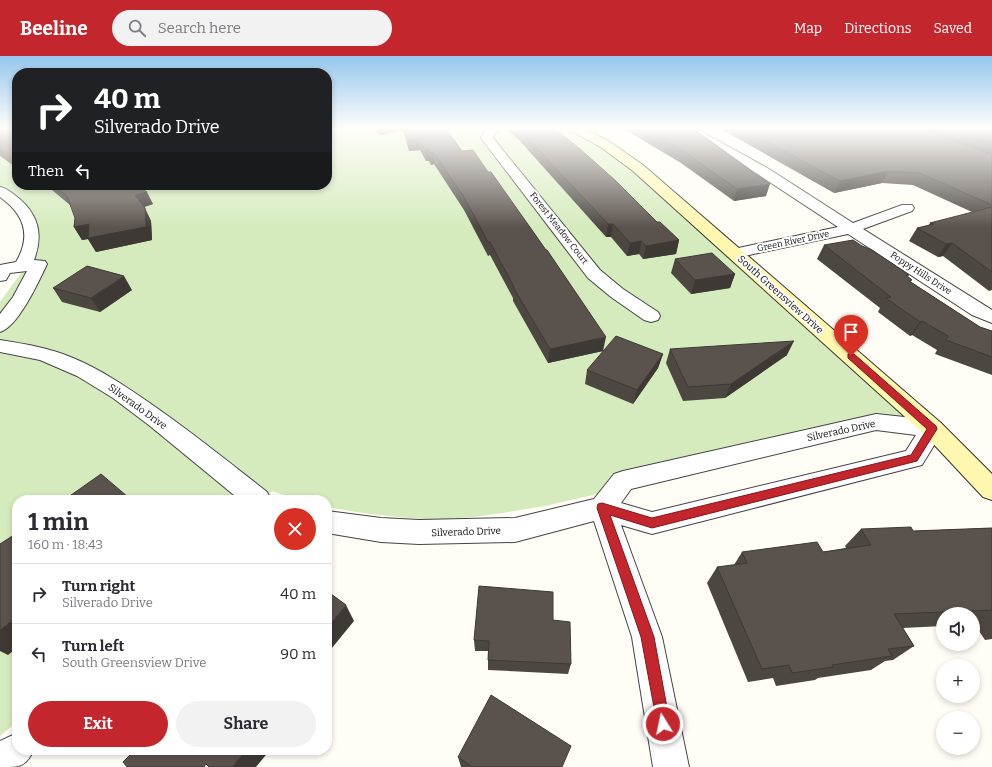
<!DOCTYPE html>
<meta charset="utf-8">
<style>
body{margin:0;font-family:Bitter,serif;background:#f2f2f3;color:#2b2b33;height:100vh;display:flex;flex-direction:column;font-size:15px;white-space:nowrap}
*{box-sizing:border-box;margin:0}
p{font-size:13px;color:#7c7c81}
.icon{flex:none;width:22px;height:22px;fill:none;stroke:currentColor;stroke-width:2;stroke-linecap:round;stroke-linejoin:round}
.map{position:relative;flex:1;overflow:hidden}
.side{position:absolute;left:12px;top:439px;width:320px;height:260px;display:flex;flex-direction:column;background:#fff;border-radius:16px;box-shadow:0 2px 6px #0003}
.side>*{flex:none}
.guide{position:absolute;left:12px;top:12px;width:320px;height:122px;border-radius:16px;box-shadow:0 2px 6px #0003;background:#202124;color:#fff;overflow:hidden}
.controls{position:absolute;left:936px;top:551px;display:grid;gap:8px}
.controls a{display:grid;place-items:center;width:44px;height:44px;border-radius:50%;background:#fff;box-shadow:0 2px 6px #0003;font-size:20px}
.pin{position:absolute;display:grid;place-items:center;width:34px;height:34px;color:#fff;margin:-41px -17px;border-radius:50% 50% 50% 0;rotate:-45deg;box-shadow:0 0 4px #0007}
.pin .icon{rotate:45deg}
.me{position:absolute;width:44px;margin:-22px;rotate:350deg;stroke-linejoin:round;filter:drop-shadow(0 0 3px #0008)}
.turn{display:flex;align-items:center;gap:14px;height:84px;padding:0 16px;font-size:18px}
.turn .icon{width:52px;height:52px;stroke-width:2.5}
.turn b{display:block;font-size:28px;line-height:34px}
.then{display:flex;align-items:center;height:38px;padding:0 16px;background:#0003;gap:8px;font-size:15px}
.round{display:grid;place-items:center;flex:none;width:42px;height:42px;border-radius:21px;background:#f2f2f3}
.overview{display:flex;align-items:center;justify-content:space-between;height:68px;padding:0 16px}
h1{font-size:24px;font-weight:700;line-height:30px}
.button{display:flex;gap:8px;margin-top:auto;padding:8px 16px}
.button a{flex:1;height:46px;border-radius:24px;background:#c4262e;color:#fff;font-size:16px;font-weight:700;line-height:46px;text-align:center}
.button a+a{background:#f2f2f3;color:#2b2b33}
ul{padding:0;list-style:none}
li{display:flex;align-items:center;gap:12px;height:60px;padding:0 16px;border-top:1px solid #e1e1e2}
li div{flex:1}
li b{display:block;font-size:15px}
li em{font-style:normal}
header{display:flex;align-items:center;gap:24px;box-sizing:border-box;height:56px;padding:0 20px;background:#c4262e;color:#fff}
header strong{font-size:19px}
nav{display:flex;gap:22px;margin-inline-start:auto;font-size:14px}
.search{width:280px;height:36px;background:#f2f2f3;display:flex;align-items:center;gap:10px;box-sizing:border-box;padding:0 14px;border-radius:22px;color:#7c7c81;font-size:15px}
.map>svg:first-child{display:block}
.green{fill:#d5ebbd}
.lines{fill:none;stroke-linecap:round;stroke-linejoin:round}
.street-casing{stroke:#444;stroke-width:2}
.secondary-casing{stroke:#333;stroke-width:2}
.street{fill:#fff;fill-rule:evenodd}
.secondary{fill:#fff6b0;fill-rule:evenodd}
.wall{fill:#4d4742}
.shaded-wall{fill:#3f3936}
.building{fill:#5a524d;stroke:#3f3936}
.route{fill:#c4262e;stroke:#7f191e}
.labels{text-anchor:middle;stroke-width:4;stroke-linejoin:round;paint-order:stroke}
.far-street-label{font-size:9px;fill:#111;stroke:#fff}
.street-label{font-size:10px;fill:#111;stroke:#fff}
</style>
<header>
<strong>Beeline</strong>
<div class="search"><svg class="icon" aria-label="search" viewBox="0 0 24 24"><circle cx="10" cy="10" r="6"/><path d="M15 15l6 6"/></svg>Search here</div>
<nav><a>Map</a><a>Directions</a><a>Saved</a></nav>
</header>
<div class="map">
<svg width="992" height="711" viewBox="0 0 992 711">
<rect width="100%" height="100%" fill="#fffdf5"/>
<path class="green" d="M0,73H17V129H327V73H578L598,85L923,363L545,450C507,456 469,464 430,463C395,462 361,457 327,451V444H299L272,435L264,444H17V666L0,680V246L24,213L33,174L0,136Z"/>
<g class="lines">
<defs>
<path id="street" d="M486,73H500L495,77L493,82L600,214L623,233L658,256L660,260L658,264L651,266L644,264L611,241L588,222L481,82Z
M684,73H697L769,113L853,167L902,149H912L914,152L912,155L863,173L992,254V267L972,259L848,178L735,202L729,200L727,197L729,194L838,171L759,119Z
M0,131C6,132 11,136 16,140C38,157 44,178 34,204L45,205L47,208C39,225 18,271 0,276V258L13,241L27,215L10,217L6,224L0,225V209L16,206C32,179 24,158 0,141Z
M0,284C25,288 50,292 73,302C102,314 128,332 154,350C193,377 230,407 267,436L271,444H240L150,370L113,342L77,320L40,304L0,296Z
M876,358L933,364L941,367L944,373L922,409L914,411L652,478L621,469L662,581L689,711H653L632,581L594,465L515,486L419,488L381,486L327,477V455L381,462L419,464L515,462L594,443L614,418L623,415ZM876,374L916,379L906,395L652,456L621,447L631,433Z
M17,677V694H34C25,711 21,711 0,711V685Z"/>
<path id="secondary" d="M571,73H584L610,86L643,109L941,367L992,418V444L983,441L925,379L633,115L602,92L572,75Z"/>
</defs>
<use href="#street" class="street-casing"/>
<use href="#secondary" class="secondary-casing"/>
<use href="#street" class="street"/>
<use href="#secondary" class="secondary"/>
</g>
<path class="wall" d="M0,73H17V112L0,100Z
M372,73H446L603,295L548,307L513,245V242L490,199L488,200L464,154L434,108L431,109L429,105H426L420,94L409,95L403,74L381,79Z
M506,73H555L657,166L679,184L676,198L643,203L639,198L627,200L611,181H606L520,85Z
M624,73H694L766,140L734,145L681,107Z
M721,73H992V234L989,235L943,200L938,201L909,185L917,172L928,170L930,167L972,156L913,129L882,127L834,137Z
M46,129H137L153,148L144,151L151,165L152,184L96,196L88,183L82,184L74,171L75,162L70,149Z
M824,189L862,190L909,219L907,220L911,226L980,271L992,275V319L935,298L937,294L912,279L910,280L878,256L880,252L817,203Z
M675,203L735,218L730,232L691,238L671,217Z
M53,232L132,234L100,256L62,246Z
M670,293L787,299L725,342L683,345L666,307Z
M663,298L658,312L633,348L585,328L587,314Z
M992,472V583L985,584L975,569H973V558H943V570L903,572L914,590L893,604L885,605L871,614L818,622L815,624L776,630L773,622L748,626L707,527L717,511L734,509L742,496H823L846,492L845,490L861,473L913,475Z
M553,564L571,608L568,618L488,614V595H475L474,584Z
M458,701L562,711H461Z"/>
<path class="shaded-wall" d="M380,73H403V74L381,79Z
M418,82L420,94L409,95L408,83Z
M428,93L429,105H426L425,94Z
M433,96L434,108L431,109L430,97Z
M888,115L882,127L834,137L840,125Z
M770,128L766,140L734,145L737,133Z
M147,136L153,148L141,152L135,139Z
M145,152L151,165L152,184L96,196L88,183L82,184L74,171Z
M608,168H613L611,181H606Z
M679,184L676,198L643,203L646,190Z
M641,185L639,198L627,200L630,187Z
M952,187L943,200L938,201L946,188Z
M735,218L730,232L691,238L695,224Z
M124,220L132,234L100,256L91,242Z
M922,265L912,279L910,280L920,266Z
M606,281L603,295L548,307L550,293Z
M794,285L787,299L725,342L731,328Z
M663,298L658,312L633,348L637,334Z
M128,441L131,444H124Z
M346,549L354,565L327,598V572Z
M17,561V592L8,599L0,595V574Z
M246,694H270L256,711H232Z"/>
<path class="building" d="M0,73H17V106L0,94Z
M405,73H446L462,95L473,94L488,116H491L546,194H547L606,281L550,293L513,231H514L490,186H488L464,141L433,96L430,97L428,93L425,94L418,82L408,83Z
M519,73H555L579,92L616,125L657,166H660L679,184L646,190L641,185L630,187L613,168H608Z
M644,73H694L770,128L737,133L683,95Z
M743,73H919L992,98V149L920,117L888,115L840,125Z
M949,73H992V87Z
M53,129H137L147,136L135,139L145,152L146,171L88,182L89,168L74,171L75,162L67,140Z
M992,151V216L952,187L946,188L917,172L934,168L930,167Z
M853,184L862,190L872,194L909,219H906L912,224L909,225L980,271L992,275V301L946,284L948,280L922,265L920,266L886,242L891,241L824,189Z
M712,197L735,218L695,224L675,203Z
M87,210L124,220L91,242L53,232Z
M616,280L663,298L637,334L587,314Z
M794,285L731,328L688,331L670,293Z
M101,418L128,441L124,444H64Z
M911,471L913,475L992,472V554L894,558L914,590L888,593L892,600L832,609L833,611L792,617L789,609L762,613L717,511L747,507L742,496L817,486L823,496L871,489L861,473Z
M17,477V561L0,574V488Z
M479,530L553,536V564L570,566L571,608L488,604L489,585L474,584Z
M327,535L346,549L327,572Z
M491,639L571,690L562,711H472L458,701Z
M135,694H246L232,711H209L206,708L204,711H127L123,706Z"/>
<linearGradient id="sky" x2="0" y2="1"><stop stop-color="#95c6ee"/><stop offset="0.42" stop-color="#fffefa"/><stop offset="1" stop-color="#fffefa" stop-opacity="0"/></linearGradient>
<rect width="992" height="172" fill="url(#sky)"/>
<path class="route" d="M848,298H854L936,370L937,373L917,405L652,472L610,459L654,581L670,668L668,673L663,675L658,673L641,581L597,452L598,448L602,447L652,462L911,399L927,373L848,302Z"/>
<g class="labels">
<g class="far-street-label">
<text transform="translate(559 172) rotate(52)" y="3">Forest Meadow Court</text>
<text transform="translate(793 185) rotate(-12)" y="3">Green River Drive</text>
<text transform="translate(921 217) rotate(33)" y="3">Poppy Hills Drive</text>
</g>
<g class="street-label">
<text transform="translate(781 238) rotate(42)" y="4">South Greensview Drive</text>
<text transform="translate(138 350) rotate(36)" y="4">Silverado Drive</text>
<text transform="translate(841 374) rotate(-12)" y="4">Silverado Drive</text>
<text transform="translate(466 475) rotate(-2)" y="4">Silverado Drive</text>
</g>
</g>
</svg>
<div class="controls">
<a><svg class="icon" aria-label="sound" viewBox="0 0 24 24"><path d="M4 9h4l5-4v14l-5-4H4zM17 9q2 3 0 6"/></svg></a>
<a>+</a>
<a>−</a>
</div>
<div class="pin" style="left:851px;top:300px;background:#d93025"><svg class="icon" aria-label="arrive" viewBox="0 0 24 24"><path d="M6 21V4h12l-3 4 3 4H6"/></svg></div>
<svg class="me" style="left:663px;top:668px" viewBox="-20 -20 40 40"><circle r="17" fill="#c4262e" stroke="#fff" stroke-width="3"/><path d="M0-11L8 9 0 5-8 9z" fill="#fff"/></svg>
<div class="guide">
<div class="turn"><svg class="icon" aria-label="right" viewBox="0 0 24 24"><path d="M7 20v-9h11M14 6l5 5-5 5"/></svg><div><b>40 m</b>Silverado Drive</div></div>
<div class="then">Then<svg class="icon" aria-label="left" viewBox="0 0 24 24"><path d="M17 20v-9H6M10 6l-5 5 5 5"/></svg></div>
</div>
<section class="side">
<div class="overview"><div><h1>1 min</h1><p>160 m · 18:43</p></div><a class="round" style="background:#d93025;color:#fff"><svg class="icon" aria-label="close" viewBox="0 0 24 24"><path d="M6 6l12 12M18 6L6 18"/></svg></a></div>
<ul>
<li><svg class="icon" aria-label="right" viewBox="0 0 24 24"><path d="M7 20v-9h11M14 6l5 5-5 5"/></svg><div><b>Turn right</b><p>Silverado Drive</p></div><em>40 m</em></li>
<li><svg class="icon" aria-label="left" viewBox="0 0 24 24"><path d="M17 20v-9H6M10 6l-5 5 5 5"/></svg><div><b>Turn left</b><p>South Greensview Drive</p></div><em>90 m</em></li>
</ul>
<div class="button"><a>Exit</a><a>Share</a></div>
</section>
</div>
